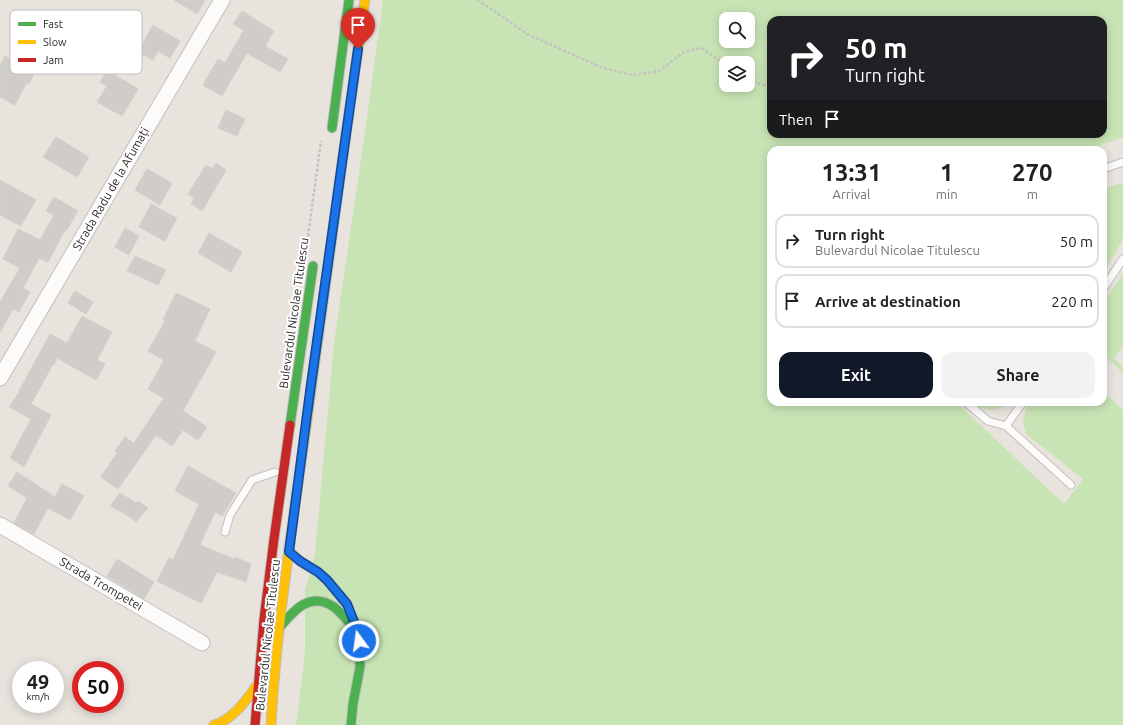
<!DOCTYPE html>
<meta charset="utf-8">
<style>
body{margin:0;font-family:Ubuntu,sans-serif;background:#f2f2f2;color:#202124;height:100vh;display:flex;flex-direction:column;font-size:15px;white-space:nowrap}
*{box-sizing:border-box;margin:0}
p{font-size:13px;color:#757577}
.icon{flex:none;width:22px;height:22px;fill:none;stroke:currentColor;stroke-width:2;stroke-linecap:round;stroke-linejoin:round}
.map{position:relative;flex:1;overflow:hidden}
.details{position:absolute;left:767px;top:146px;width:340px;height:260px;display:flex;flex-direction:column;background:#fff;border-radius:12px;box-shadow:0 2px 10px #0003}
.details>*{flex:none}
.guide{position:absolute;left:767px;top:16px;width:340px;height:122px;border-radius:12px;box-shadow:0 2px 10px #0003;background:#202124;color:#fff;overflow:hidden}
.controls{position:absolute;left:719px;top:12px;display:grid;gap:8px}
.controls a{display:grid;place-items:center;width:36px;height:36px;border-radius:8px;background:#fff;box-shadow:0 2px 10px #0003;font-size:20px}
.speed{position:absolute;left:12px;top:661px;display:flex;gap:8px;font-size:20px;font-weight:700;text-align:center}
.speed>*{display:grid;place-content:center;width:52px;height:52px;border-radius:50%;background:#fff;box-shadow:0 2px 10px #0003;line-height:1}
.speed small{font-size:10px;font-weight:400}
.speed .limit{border:6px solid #d22;background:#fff;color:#111}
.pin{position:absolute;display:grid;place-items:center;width:34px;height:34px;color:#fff;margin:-41px -17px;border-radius:50% 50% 50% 0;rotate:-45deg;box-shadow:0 0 4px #0007}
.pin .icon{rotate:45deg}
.me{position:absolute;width:44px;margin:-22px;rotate:346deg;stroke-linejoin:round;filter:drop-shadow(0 0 3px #0008)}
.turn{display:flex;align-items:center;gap:14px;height:84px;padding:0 12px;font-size:18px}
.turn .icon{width:52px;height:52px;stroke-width:2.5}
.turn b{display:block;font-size:28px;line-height:34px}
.then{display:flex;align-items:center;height:38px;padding:0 12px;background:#0003;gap:8px;font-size:15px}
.eta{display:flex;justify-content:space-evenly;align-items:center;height:68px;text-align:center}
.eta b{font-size:24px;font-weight:600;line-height:28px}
.button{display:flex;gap:8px;margin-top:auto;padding:8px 12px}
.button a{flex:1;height:46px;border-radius:12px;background:#111827;color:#fff;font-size:16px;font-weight:600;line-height:46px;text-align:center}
.button a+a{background:#f2f2f2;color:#202124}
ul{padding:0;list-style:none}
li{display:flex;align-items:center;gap:12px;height:54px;margin:0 8px 6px;padding:0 4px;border:2px solid #e0e0e0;border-radius:12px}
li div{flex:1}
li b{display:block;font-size:15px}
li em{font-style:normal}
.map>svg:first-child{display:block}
.green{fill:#c8e4b4;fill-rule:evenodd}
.building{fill:#d0cdc9;stroke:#d3cfca}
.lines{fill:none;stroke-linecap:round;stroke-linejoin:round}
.lane-casing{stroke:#c1bfbf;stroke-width:9}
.street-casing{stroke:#c1bfbf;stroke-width:17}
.fast-casing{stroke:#c1bfbf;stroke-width:11}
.slow-casing{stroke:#c1bfbf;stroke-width:11}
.jam-casing{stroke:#c1bfbf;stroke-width:11}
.path{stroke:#c4c3c3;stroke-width:2.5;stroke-dasharray:3 2;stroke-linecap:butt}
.lane{stroke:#fcfbfa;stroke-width:7}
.street{stroke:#fcfbfa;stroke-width:15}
.fast{stroke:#4caf50;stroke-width:9}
.slow{stroke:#ffc107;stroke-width:9}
.jam{stroke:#c62828;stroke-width:9}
.route-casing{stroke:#114b97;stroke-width:10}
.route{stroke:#1a73e8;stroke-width:7}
.labels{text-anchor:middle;stroke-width:4;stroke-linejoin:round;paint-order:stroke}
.street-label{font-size:12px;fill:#282828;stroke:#fff}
.key{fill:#fff;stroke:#bebebe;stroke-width:1}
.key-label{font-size:11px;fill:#282828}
</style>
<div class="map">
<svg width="1123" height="725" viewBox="0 0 1123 725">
<rect width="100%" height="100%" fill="#e8e3dd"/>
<path class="green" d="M383,0H1123V137L1088,150H771V402H956L1064,504L1083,479L1026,434L1023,421L1026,409L1031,402H1103V391L1123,410V725H296L305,653V590L315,554L334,343L365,132ZM726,19H748V41H726ZM771,20H1103V134H771ZM726,63H748V85H726Z
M1123,183V238L1116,252L1103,272V189Z
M1123,274V347L1114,358L1123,367V373L1103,354V303Z
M971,402H1012C997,411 986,413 971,402Z"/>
<path class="building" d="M174,0H205L197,14Z
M242,11L274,31L265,46L288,59L280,72L247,53L222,96L203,85L218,59L225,63L244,30L233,24Z
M153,25L180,41L170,58L158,51L153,60L138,52Z
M5,56L35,72L29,84L27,82L15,105L0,97V65Z
M107,70L138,89L122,116L97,102L107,86L100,82Z
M226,110L245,119L237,136L218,128Z
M56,137L89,157L77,177L43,157Z
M216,163L226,170L202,211L191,204L194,198L188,194L206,165L213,169Z
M147,169L172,183L160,205L135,190Z
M0,180L36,200L21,226L0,215Z
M54,197L78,211L66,231L65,230L48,262L39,258L23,288L30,292L19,312L13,309L0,332V302L20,268L3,259L18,229L40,240L54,215L46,211Z
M151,204L177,218L165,241L139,227Z
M125,228L139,236L129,255L115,247Z
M209,233L242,252L231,272L198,253Z
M135,256L166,270L158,285L127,271Z
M75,291L93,302L86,314L68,303Z
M176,293L210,309L195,341L216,352L183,411L207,427L198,440L183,430L172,446L156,435L118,489L101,477L117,453L115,451L125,437L134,443L164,398L148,389L164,360L148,351L165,321L163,320Z
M82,316L112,332L97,360L105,364L96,380L57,358L54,365L53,364L31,404L51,415L24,467L10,458L31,419L9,407L20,391H19L50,334L67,343Z
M188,466L236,493L222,516L215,512L200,545L234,559L235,557L251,564L246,582L217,572L201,603L157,581L169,558L173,560L199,504L175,491Z
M17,472L55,497L62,484L84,496L70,520L48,508L34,534L14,523L27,498L8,486Z
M120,493L136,503L138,501L148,508L136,522L129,516L110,506Z
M117,559L154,582L144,599L107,576Z"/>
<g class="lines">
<defs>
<path id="lane" d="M1103,169L1123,162
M1103,289L1123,259
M966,402L988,421L1006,426L1071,485
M1006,426L1023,402
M225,532L230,515L252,480L275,472"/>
<path id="street" d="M0,378L222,0
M0,525L202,643"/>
<path id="fast" d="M332,128L349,0
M308,412L344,149
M290,425L313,266
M289,551L300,561L318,572L327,580L347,604L358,632L360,651V667L353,704L351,725
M279,628C294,610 310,591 334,607C340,612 345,618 350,623"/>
<path id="slow" d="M344,149L365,0
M214,725C234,719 246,700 258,684
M271,725C277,620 294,516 308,412"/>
<path id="jam" d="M255,725L264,619L274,539L290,425"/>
</defs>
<use href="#lane" class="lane-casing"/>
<use href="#street" class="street-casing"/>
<use href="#fast" class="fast-casing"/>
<use href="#slow" class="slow-casing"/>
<use href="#jam" class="jam-casing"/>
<path class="path" d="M477,0L487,6L527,34L603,68L633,75L659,71L684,52L701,48L726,65
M748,81L769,86L771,85
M306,251L321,141"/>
<use href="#lane" class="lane"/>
<use href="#street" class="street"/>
<use href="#fast" class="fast"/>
<use href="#slow" class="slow"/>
<use href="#jam" class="jam"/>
</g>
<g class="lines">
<defs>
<path id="route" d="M358,49L311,384L289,552L300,561L318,572L327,580L347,604L358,632L359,641"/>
</defs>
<use href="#route" class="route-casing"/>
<use href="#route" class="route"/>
</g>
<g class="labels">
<g class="street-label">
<text transform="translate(111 189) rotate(-60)" y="4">Strada Radu de la Afumați</text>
<text transform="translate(294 313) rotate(-82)" y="4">Bulevardul Nicolae Titulescu</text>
<text transform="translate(101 584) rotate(30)" y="4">Strada Trompetei</text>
<text transform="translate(268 635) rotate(-84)" y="4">Bulevardul Nicolae Titulescu</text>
</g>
</g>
<rect x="10" y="10" width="132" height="64" rx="6" class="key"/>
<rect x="18" y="22" width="18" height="4" fill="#4caf50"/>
<rect x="18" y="40" width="18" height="4" fill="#ffc107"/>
<rect x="18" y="58" width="18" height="4" fill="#c62828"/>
<g class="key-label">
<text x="43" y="28">Fast</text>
<text x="43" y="46">Slow</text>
<text x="43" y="64">Jam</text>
</g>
</svg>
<div class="controls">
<a><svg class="icon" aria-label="search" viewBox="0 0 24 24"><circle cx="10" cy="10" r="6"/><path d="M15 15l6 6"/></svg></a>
<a><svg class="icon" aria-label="layers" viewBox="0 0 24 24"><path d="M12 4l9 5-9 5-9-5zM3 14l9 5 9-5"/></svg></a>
</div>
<div class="speed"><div>49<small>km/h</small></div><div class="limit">50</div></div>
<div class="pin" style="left:358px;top:49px;background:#d93025"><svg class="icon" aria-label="arrive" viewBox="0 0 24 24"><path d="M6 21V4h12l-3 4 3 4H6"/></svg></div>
<svg class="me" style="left:359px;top:641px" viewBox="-20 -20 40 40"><circle r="17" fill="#1a73e8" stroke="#fff" stroke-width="3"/><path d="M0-11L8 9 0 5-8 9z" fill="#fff"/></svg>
<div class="guide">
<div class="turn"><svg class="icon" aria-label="right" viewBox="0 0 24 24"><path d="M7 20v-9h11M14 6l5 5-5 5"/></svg><div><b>50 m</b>Turn right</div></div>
<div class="then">Then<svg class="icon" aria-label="arrive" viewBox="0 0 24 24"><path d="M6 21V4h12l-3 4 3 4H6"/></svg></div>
</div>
<section class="details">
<div class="eta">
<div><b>13:31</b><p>Arrival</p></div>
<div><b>1</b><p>min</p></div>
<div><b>270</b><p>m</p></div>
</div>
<ul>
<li><svg class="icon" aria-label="right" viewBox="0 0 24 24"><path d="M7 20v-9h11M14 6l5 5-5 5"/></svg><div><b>Turn right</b><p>Bulevardul Nicolae Titulescu</p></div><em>50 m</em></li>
<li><svg class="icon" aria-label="arrive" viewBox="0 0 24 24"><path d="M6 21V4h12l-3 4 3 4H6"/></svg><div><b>Arrive at destination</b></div><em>220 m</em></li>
</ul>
<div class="button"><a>Exit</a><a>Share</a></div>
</section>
</div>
